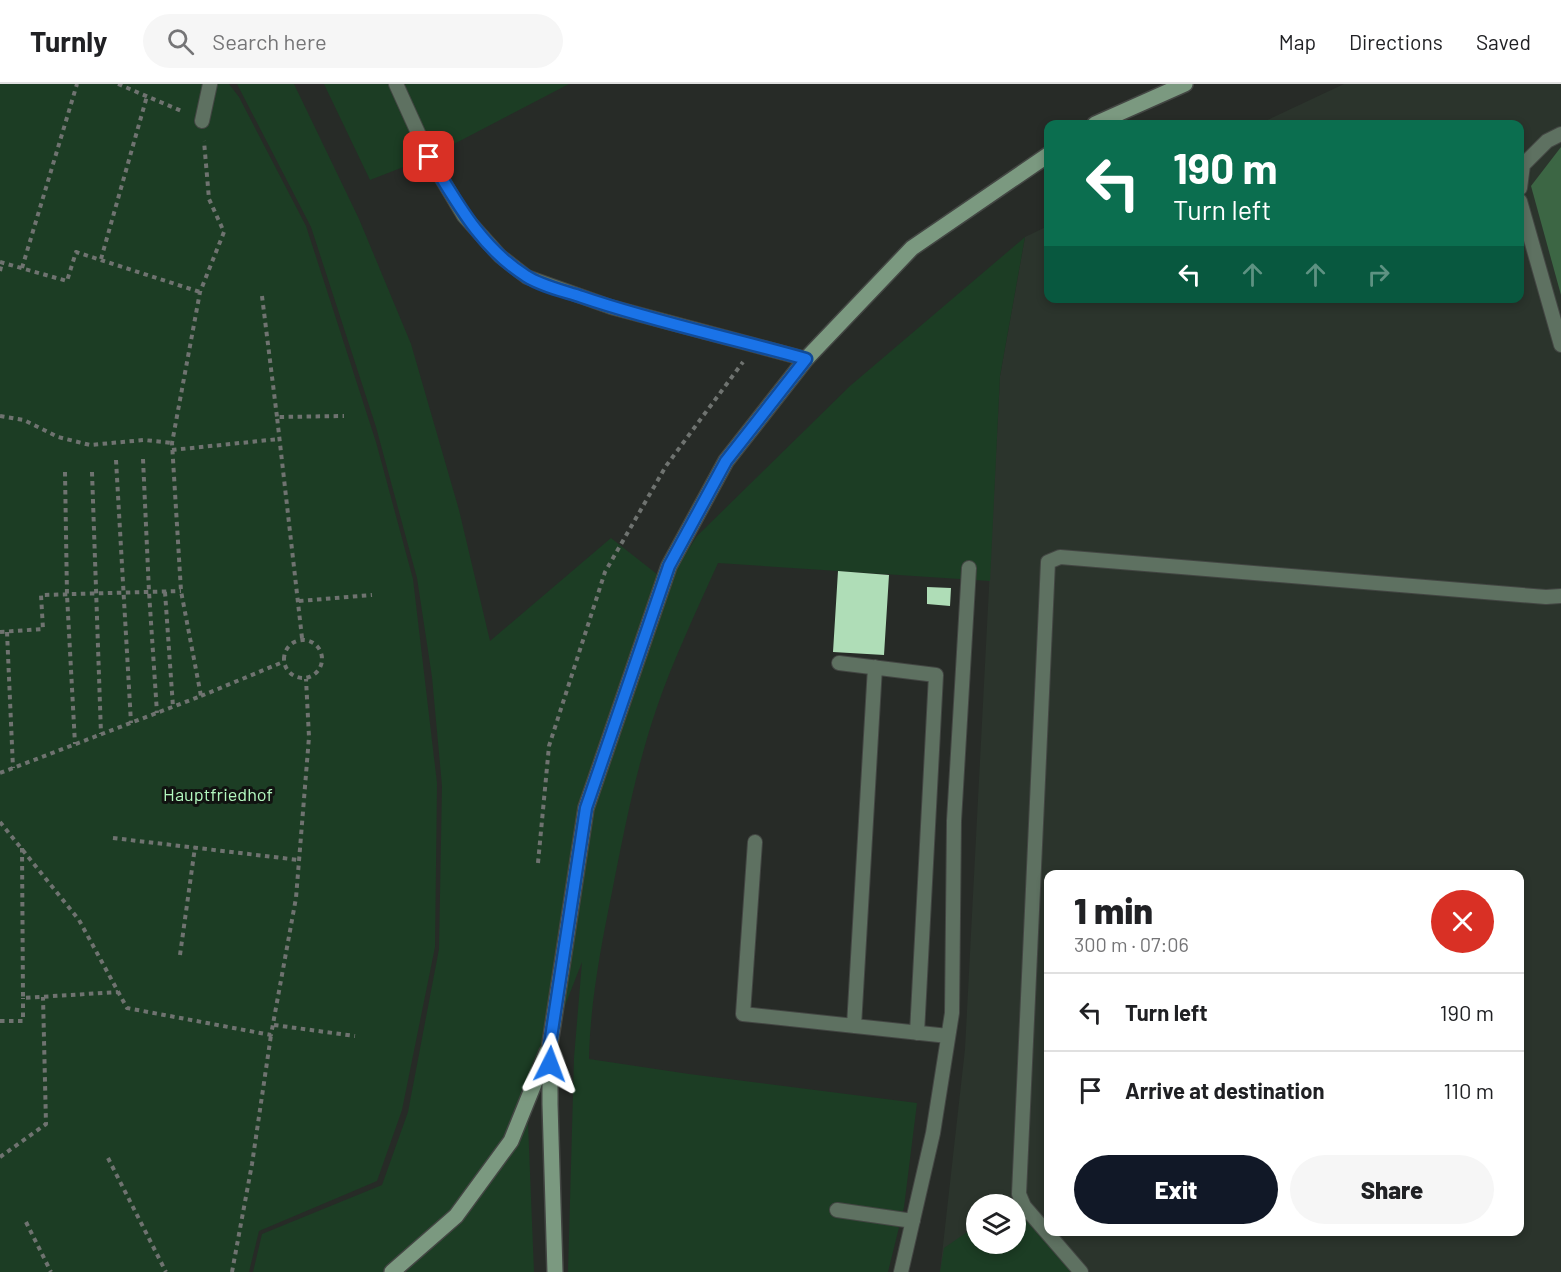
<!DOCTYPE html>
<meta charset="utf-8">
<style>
body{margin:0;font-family:Barlow,sans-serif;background:#f6f6f6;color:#202124;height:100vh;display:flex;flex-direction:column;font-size:22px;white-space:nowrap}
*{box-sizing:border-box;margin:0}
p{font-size:20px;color:#757577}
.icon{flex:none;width:33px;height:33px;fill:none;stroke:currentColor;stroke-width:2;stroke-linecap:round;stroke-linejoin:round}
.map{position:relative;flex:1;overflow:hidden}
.drawer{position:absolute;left:1044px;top:786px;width:480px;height:366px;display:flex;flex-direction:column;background:#fff;border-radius:12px;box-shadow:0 3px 9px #0003}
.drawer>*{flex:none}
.top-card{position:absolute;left:1044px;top:36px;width:480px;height:183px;border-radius:12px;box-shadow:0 3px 9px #0003;background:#0b6e4f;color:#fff;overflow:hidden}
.buttons{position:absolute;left:966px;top:1110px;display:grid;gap:12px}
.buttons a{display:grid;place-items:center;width:60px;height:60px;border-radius:50%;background:#fff;box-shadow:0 3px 9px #0003;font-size:30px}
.pin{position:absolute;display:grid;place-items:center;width:51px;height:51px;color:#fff;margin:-26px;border-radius:12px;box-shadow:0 3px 9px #0006}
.me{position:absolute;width:66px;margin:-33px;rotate:3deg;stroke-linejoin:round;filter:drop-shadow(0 0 4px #0008)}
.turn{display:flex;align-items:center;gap:21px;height:126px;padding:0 30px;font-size:27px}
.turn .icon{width:78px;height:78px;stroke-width:2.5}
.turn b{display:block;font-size:42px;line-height:51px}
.lanes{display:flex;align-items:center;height:57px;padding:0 30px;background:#0003;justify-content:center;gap:30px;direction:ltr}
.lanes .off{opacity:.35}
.round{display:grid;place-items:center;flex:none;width:63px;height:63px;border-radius:32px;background:#f6f6f6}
.headline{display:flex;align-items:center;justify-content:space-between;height:102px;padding:0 30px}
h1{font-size:36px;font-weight:800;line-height:45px}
.cta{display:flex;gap:12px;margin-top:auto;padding:12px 30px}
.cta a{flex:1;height:69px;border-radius:36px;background:#111827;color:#fff;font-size:24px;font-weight:800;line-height:69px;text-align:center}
.cta a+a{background:#f6f6f6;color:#202124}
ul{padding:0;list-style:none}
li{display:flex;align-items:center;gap:18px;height:78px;padding:0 30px;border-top:2px solid #e0e0e0}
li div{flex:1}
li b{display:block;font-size:22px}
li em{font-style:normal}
header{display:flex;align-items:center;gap:36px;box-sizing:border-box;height:84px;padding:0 30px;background:#fff;border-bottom:2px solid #e0e0e0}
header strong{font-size:28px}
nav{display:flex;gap:33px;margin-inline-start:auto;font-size:21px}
.search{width:420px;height:54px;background:#f6f6f6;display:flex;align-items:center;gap:15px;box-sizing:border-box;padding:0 21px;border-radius:33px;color:#757577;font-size:22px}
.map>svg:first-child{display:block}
.built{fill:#2b342c;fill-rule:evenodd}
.green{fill:#1c3d24}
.water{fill:#3c6644}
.building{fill:#afddb7}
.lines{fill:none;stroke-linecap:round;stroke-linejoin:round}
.lane-casing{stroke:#434643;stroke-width:16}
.secondary-casing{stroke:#434643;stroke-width:18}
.path{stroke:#6f7370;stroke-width:4;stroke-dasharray:4.5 4.5;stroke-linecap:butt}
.lane{stroke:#5e7161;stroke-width:14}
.secondary{stroke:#7b9980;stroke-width:15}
.route-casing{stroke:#114b97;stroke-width:15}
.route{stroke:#1a73e8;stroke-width:10}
.labels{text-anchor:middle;stroke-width:6;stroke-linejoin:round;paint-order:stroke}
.park-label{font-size:18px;fill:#b3f7bf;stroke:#111311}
</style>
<header>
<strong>Turnly</strong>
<div class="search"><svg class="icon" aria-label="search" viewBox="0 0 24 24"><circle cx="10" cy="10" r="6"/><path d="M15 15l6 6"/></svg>Search here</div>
<nav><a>Map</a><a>Directions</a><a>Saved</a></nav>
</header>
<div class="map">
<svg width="1561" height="1188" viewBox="0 0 1561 1188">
<rect width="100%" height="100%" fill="#272b27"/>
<path class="built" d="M1344,0H1561V1188H940L965,965L1000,292L1025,153L1048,142V214H1520V40H1259ZM1048,790H1520V1148H1048ZM976,1120H1016V1160H976Z"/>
<path class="green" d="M0,0H229L239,13L306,142L376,358L413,495L437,699L435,863L402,1026L377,1097L259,1147L249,1188H0Z
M237,0H294L359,135L411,260L459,426L490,557L611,454L667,498L697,452L850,302L1025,153L1000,292L990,497L718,479C696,528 673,576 656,626C636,685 624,747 612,808C601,862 590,920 589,975L689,990L917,1019L904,1123L888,1188H568L574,974L582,878L543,978L528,1039L534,1188H253L262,1150L382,1101L408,1028L439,865L442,702L432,593L417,494L376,343L311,143Z
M324,0H569L429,73L370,96Z
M1016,1121L1072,1188H940L944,1164L976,1142V1160H1016Z"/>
<path class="water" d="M1561,63V211L1531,102Z"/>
<path class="building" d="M838,487L889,491L884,571L833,568Z
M927,503L951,504L950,522L927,520Z"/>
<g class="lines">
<defs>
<path id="lane" d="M396,0L429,73L464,132L500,172L527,193L611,223L806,275
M202,37L210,0
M1520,104L1523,81L1547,57L1561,50
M1520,117L1561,261
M839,579L936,591L917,949
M755,758L743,930L948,952
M854,942L875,583
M837,1126L913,1137
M901,1188L933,1049L952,929L954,737L969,484
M1081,1188L1024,1122L1019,1110L1048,478L1060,473L1546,513L1561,512"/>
<path id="secondary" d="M1095,40L1185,0
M392,1188L456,1132L511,1057L547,968
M555,1188L550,1020V960L586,724L669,482L726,377L806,275L912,164L1048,71"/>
</defs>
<use href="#lane" class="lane-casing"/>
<use href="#secondary" class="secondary-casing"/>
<path class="path" d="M118,0L184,28
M101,175L147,12
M0,178L67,197L76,168L200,208
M22,184L77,0
M0,187L2,179
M262,212L277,333
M0,332L24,336L58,353L90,361L144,356L172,359
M172,366L279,355
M143,375L149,508L157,629
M116,376L131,639
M65,388L67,511L75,660
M92,388L101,650
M165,508L173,623
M299,517L372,511
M0,548L43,545L41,511L181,507
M7,548L13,684
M302,554L277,333L344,332
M284 575a19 19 0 1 1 38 0a19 19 0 1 1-38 0Z
M201,612L283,578
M0,689L201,612L181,507L172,359L200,208L224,148L209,115L204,57
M0,738L79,836L127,924L271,951L296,814L309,653L306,595
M113,754L299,776
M22,764L23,914L118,908
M538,779L549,662L605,488L666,382L743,278
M180,871L195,763
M0,937H23V914
M274,941L355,952
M0,1073L46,1040L43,913
M108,1074L166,1188
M26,1138L51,1188
M232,1188L252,1080L271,951"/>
<use href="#lane" class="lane"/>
<use href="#secondary" class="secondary"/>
</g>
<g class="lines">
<defs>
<path id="route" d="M429,73C456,117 480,163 526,192C541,202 564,207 582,213C655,238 732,254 806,275L726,377L669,482L586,724L550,960V980"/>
</defs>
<use href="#route" class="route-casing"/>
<use href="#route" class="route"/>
</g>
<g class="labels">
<g class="park-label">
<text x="218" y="717">Hauptfriedhof</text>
</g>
</g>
</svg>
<div class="buttons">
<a><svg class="icon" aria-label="layers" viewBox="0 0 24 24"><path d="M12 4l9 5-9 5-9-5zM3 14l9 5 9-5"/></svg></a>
</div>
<div class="pin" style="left:429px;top:73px;background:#d93025"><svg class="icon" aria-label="arrive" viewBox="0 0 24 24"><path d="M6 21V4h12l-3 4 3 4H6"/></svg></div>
<svg class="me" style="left:550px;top:980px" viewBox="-20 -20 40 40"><path d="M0-17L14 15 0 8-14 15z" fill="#1a73e8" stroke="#fff" stroke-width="4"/></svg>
<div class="top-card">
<div class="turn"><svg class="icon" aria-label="left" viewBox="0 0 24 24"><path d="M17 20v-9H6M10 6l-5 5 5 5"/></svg><div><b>190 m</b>Turn left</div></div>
<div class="lanes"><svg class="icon" aria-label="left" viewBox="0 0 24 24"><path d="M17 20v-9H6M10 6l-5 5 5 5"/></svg><svg class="icon off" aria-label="ahead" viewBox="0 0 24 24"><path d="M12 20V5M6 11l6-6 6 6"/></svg><svg class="icon off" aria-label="ahead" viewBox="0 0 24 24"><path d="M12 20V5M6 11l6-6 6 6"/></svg><svg class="icon off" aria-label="right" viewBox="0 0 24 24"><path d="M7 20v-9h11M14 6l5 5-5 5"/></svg></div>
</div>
<section class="drawer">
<div class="headline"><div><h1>1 min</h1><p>300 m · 07:06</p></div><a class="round" style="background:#d93025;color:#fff"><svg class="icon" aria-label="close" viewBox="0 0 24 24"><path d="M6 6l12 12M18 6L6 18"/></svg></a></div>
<ul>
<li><svg class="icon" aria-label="left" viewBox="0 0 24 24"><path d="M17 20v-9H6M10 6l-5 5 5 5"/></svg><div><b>Turn left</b></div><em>190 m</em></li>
<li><svg class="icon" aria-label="arrive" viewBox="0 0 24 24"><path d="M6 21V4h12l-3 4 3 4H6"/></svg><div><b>Arrive at destination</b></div><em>110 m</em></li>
</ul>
<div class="cta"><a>Exit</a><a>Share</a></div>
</section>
</div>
